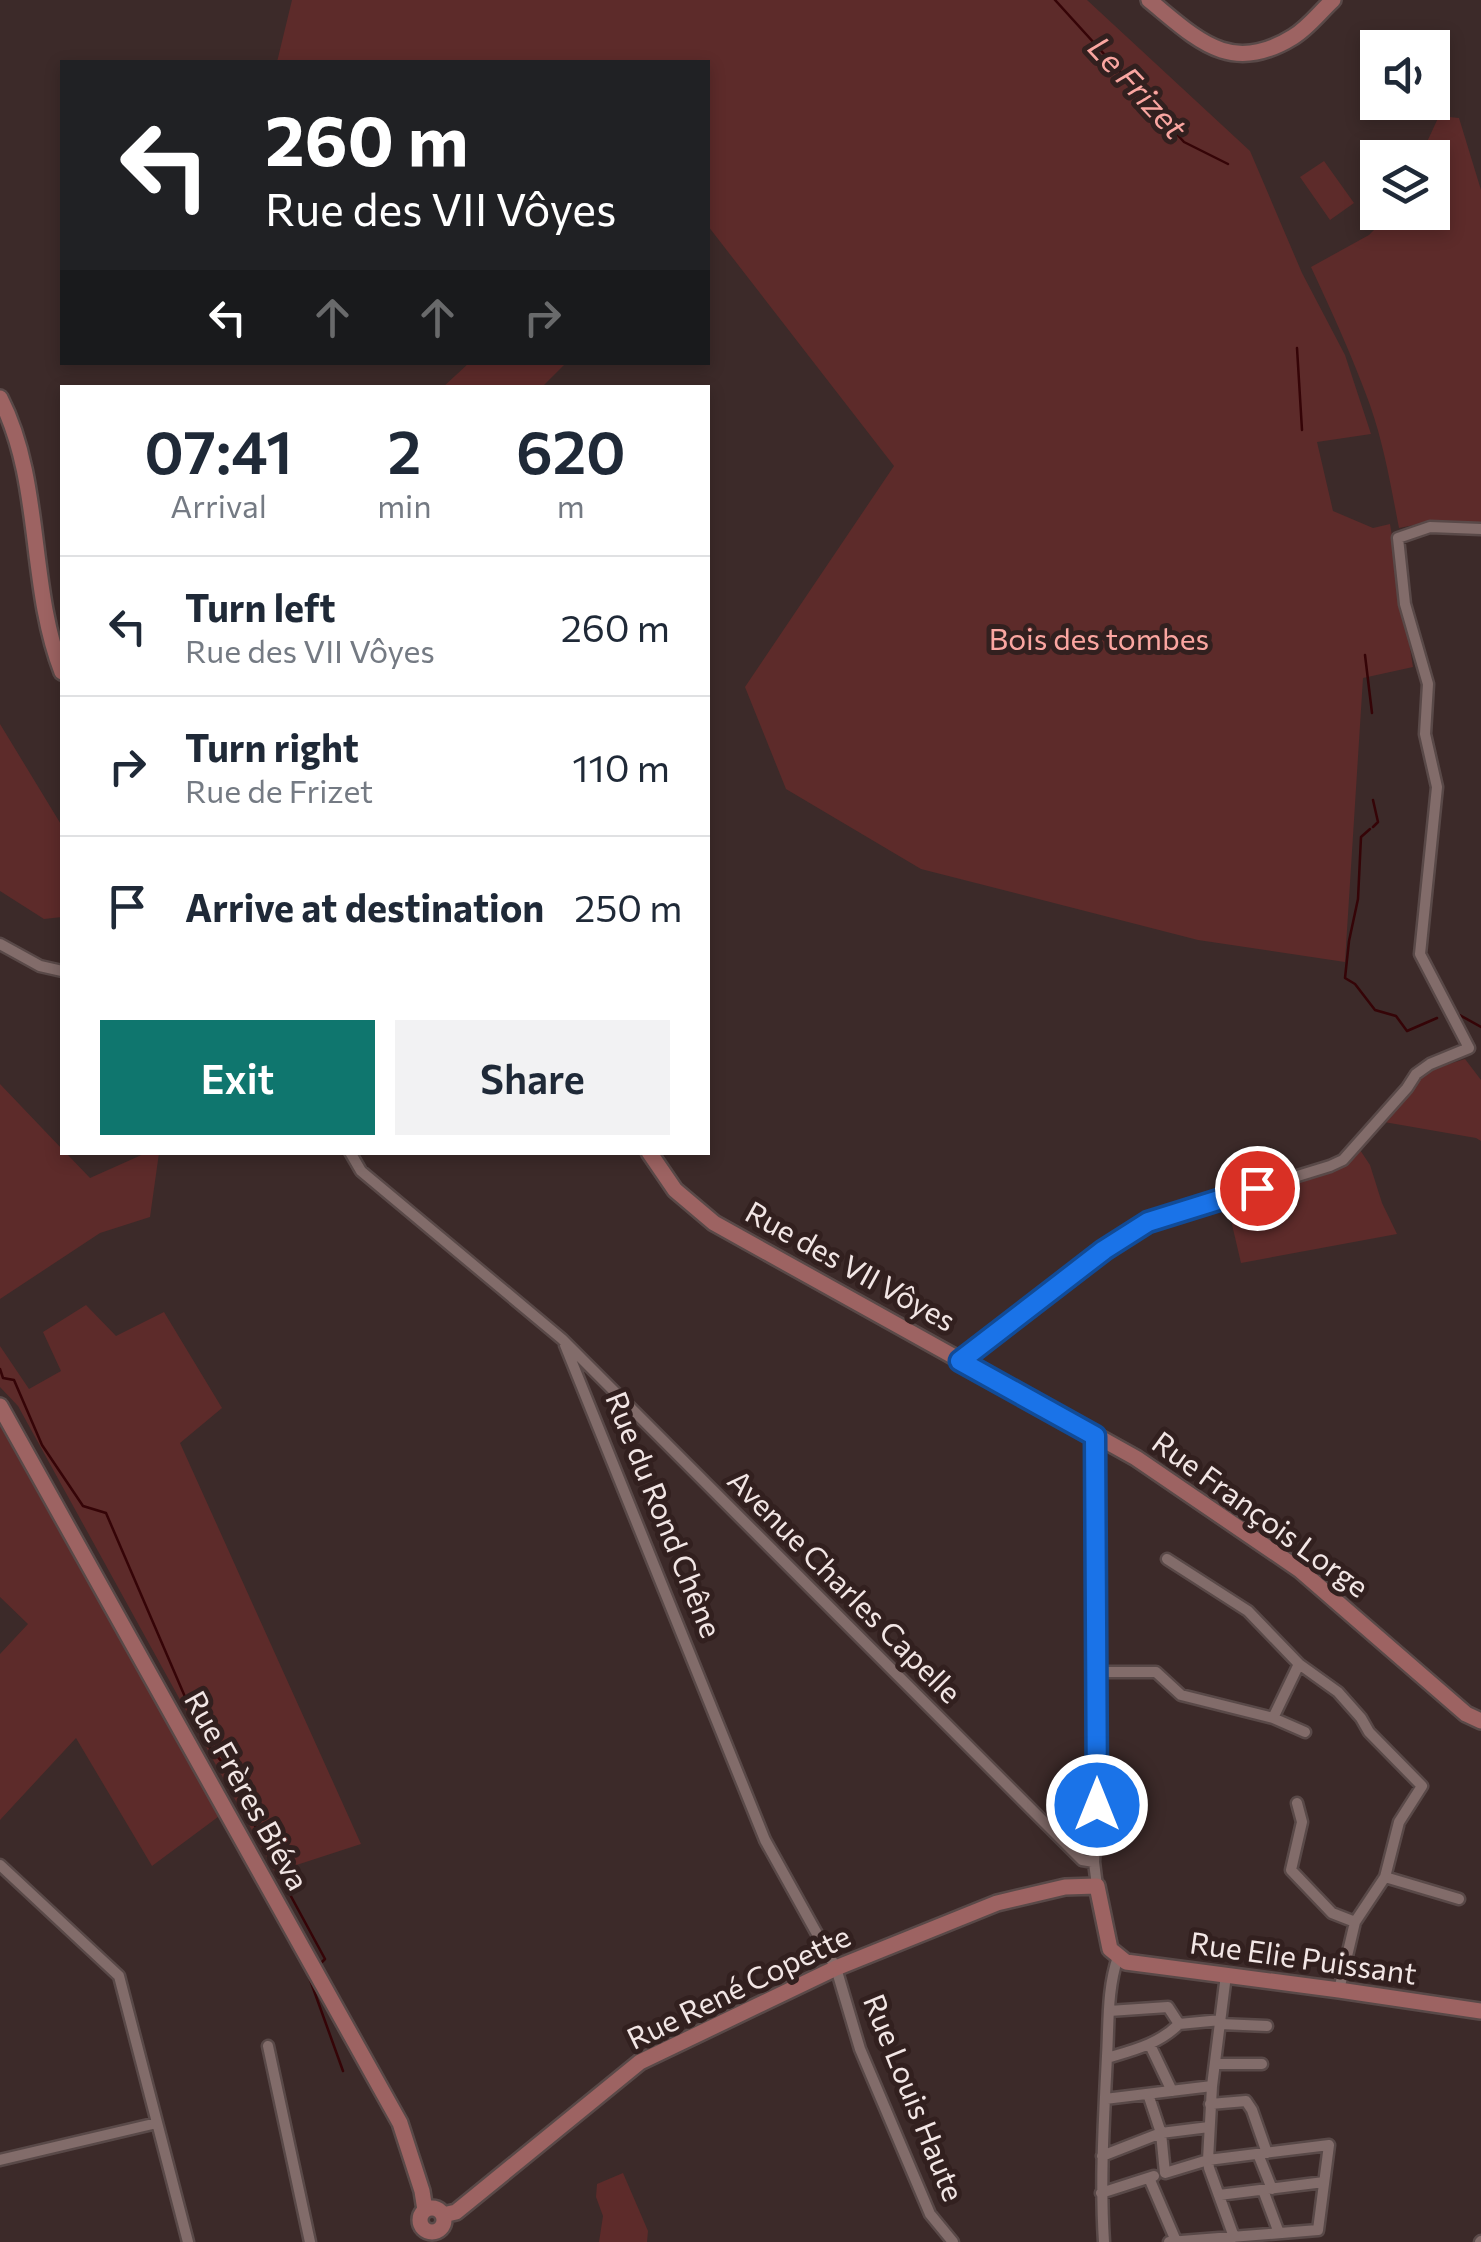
<!DOCTYPE html>
<meta charset="utf-8">
<style>
body{margin:0;font-family:Commissioner,sans-serif;background:#f2f2f3;color:#1f2937;height:100vh;display:flex;flex-direction:column;font-size:38px;white-space:nowrap}
*{box-sizing:border-box;margin:0}
p{font-size:32px;color:#747a83}
.icon{flex:none;width:55px;height:55px;fill:none;stroke:currentColor;stroke-width:2;stroke-linecap:round;stroke-linejoin:round}
.map{position:relative;flex:1;overflow:hidden}
.side{position:absolute;left:60px;top:385px;width:650px;height:770px;display:flex;flex-direction:column;background:#fff;border-radius:0px;box-shadow:0 5px 15px #0003}
.side>*{flex:none}
.top-card{position:absolute;left:60px;top:60px;width:650px;height:305px;border-radius:0px;box-shadow:0 5px 15px #0003;background:#202124;color:#fff;overflow:hidden}
.controls{position:absolute;left:1360px;top:30px;display:grid;gap:20px}
.controls a{display:grid;place-items:center;width:90px;height:90px;border-radius:0px;background:#fff;box-shadow:0 5px 15px #0003;font-size:50px}
.pin{position:absolute;display:grid;place-items:center;width:85px;height:85px;color:#fff;margin:-42px;border:5px solid #fff;border-radius:50%;box-shadow:0 2px 10px #0007}
.me{position:absolute;width:110px;margin:-55px;rotate:0deg;stroke-linejoin:round;filter:drop-shadow(0 0 8px #0008)}
.turn{display:flex;align-items:center;gap:35px;height:210px;padding:0 40px;font-size:45px}
.turn .icon{width:130px;height:130px;stroke-width:2.5}
.turn b{display:block;font-size:70px;line-height:85px}
.lanes{display:flex;align-items:center;height:95px;padding:0 40px;background:#0003;justify-content:center;gap:50px;direction:ltr}
.lanes .off{opacity:.35}
.eta{display:flex;justify-content:space-evenly;align-items:center;height:170px;text-align:center}
.eta b{font-size:60px;font-weight:600;line-height:70px}
.primary-button{display:flex;gap:20px;margin-top:auto;padding:20px 40px}
.primary-button a{flex:1;height:115px;border-radius:0px;background:#0f766e;color:#fff;font-size:40px;font-weight:600;line-height:115px;text-align:center}
.primary-button a+a{background:#f2f2f3;color:#1f2937}
ul{padding:0;list-style:none}
li{display:flex;align-items:center;gap:30px;height:140px;padding:0 40px;border-top:2px solid #e0e1e3}
li div{flex:1}
li b{display:block;font-size:38px}
li em{font-style:normal}
.map>svg:first-child{display:block}
.green{fill:#5d2b2a}
.lines{fill:none;stroke-linecap:round;stroke-linejoin:round}
.stream{stroke:#350407;stroke-width:2.5}
.street-casing{stroke:#594948;stroke-width:15}
.secondary-casing{stroke:#594948;stroke-width:20}
.street{stroke:#826c6a;stroke-width:10}
.secondary{stroke:#9d6362;stroke-width:15}
.route-casing{stroke:#114b97;stroke-width:25}
.route{stroke:#1a73e8;stroke-width:18}
.labels{text-anchor:middle;stroke-width:10;stroke-linejoin:round;paint-order:stroke}
.park-label{font-size:30px;fill:#fba6a1;stroke:#32201f}
.street-label{font-size:30px;fill:#f2e6e5;stroke:#32201f}
.water-label{font-size:32px;font-style:italic;fill:#faa6a1;stroke:#32201f}
</style>
<div class="map">
<svg width="1481" height="2242" viewBox="0 0 1481 2242">
<rect width="100%" height="100%" fill="#3c2a29"/>
<path class="green" d="M292,0H1087L1250,151L1302,273L1345,355L1371,434L1317,442L1333,511L1373,528L1390,524L1413,667L1363,678L1345,962L1198,940L921,869L786,789L745,687L894,466L708,226V62H277Z
M1439,116L1459,118L1481,190V527L1424,523L1399,528C1391,487 1384,445 1370,405C1353,358 1332,312 1311,267L1369,235L1391,213L1432,212V158L1420,157Z
M1324,161L1354,203L1330,220L1300,177Z
M469,363V362L566,363L542,387H443Z
M0,724L62,826V917L44,919L0,891Z
M1465,1059L1481,1080V1141L1476,1138L1384,1122L1427,1071Z
M0,1084L62,1149V1152L66,1153L90,1178L146,1153H159L150,1217L100,1233L0,1299Z
M1360,1150L1370,1165L1382,1203L1397,1234L1241,1263L1227,1203L1339,1167Z
M86,1305L116,1336L164,1312L222,1408L180,1443L361,1844L275,1872L18,1406L0,1387V1346L29,1389L61,1371L43,1332Z
M0,1426L172,1733L222,1814L152,1866L76,1738L0,1820V1654L28,1624L0,1597Z
M623,2173L648,2231L647,2242H599L603,2216L596,2197L597,2184Z"/>
<g class="lines">
<path class="stream" d="M1055,0L1184,142L1228,164
M1297,348L1302,430
M1365,655L1372,713
M1373,827L1378,822L1373,800
M1370,829L1361,837L1358,899L1349,941L1345,978L1355,984L1375,1010L1396,1016L1407,1031L1437,1018
M1456,1013L1481,1027
M0,1369L3,1378L14,1380L42,1445L83,1506L106,1513L204,1741L241,1784L257,1831L272,1844L274,1865L325,1959L318,1966
M308,1974L343,2071"/>
<defs>
<path id="street" d="M0,944L40,966L62,971
M350,1152L361,1171L562,1339L1082,1860L1094,1862
M565,1345L765,1840L836,1968L860,2049L930,2214L953,2242
M960,1361L1104,1250L1148,1222L1330,1166L1343,1160L1407,1088L1416,1074L1430,1064L1469,1048L1420,954L1437,787L1425,734L1428,684L1405,604L1398,538L1430,527L1481,529
M1095,1436L1097,1805L1094,1862L1097,1886
M1167,1559L1248,1611L1299,1664
M1097,1672H1156L1181,1695L1273,1718L1299,1664L1338,1692L1361,1718L1369,1732L1422,1786L1399,1822L1385,1877L1355,1922L1339,1990
M1273,1718L1305,1732
M1297,1803L1302,1822L1291,1870L1332,1913L1355,1922
M0,1865L119,1976L188,2242
M1385,1877L1459,1899
M1109,2011L1168,2007L1179,2024
M1220,2024L1267,2026
M1150,2045L1172,2091
M268,2046L310,2242
M1107,2058C1134,2050 1159,2044 1179,2024L1221,2020
M1215,2064H1262
M1105,2099L1212,2086
M1210,2104L1246,2101L1252,2110L1267,2153
M1209,2127L1161,2133L1165,2173L1208,2160L1212,2086L1226,1975
M1258,2154L1272,2189
M1102,2156L1161,2133L1148,2094
M0,2160L157,2123
M1149,2178L1176,2241
M1263,2190L1279,2233
M1101,2193L1154,2176
M1219,2195L1324,2182
M1104,2242C1100,2180 1104,2118 1107,2056C1109,2023 1107,1989 1118,1957
M1169,2242L1318,2230L1329,2145L1208,2160L1209,2168L1234,2237
M1480,2242L1481,2241"/>
<path id="secondary" d="M1149,0C1197,39 1230,76 1293,37C1308,28 1320,12 1333,0
M0,398C43,482 28,585 62,672
M649,1152L675,1190L714,1223L1136,1458L1300,1570L1466,1714L1481,1721
M0,1406L400,2123L422,2191L425,2210
M420 2220a12 12 0 1 1 24 0a12 12 0 1 1-24 0Z
M443,2215L456,2212L640,2062L836,1968L997,1903L1065,1887L1097,1886L1110,1949L1126,1962L1339,1990L1481,2011"/>
</defs>
<use href="#street" class="street-casing"/>
<use href="#secondary" class="secondary-casing"/>
<use href="#street" class="street"/>
<use href="#secondary" class="secondary"/>
</g>
<g class="lines">
<defs>
<path id="route" d="M1097,1805L1095,1436L960,1361L1104,1250L1148,1222L1257,1188"/>
</defs>
<use href="#route" class="route-casing"/>
<use href="#route" class="route"/>
</g>
<g class="labels">
<g class="park-label">
<text x="1099" y="650">Bois des tombes</text>
</g>
<g class="street-label">
<text transform="translate(850 1267) rotate(29)" y="10">Rue des VII Vôyes</text>
<text transform="translate(663 1515) rotate(68)" y="10">Rue du Rond Chêne</text>
<text transform="translate(1260 1515) rotate(36)" y="10">Rue François Lorge</text>
<text transform="translate(844 1587) rotate(45)" y="10">Avenue Charles Capelle</text>
<text transform="translate(246 1791) rotate(61)" y="10">Rue Frères Biéva</text>
<text transform="translate(1303 1959) rotate(8)" y="10">Rue Elie Puissant</text>
<text transform="translate(739 1988) rotate(-26)" y="10">Rue René Copette</text>
<text transform="translate(913 2098) rotate(68)" y="10">Rue Louis Haute</text>
</g>
<g class="water-label">
<text transform="translate(1137 88) rotate(47)" y="11">Le Frizet</text>
</g>
</g>
</svg>
<div class="controls">
<a><svg class="icon" aria-label="sound" viewBox="0 0 24 24"><path d="M4 9h4l5-4v14l-5-4H4zM17 9q2 3 0 6"/></svg></a>
<a><svg class="icon" aria-label="layers" viewBox="0 0 24 24"><path d="M12 4l9 5-9 5-9-5zM3 14l9 5 9-5"/></svg></a>
</div>
<div class="pin" style="left:1257px;top:1188px;background:#d93025"><svg class="icon" aria-label="arrive" viewBox="0 0 24 24"><path d="M6 21V4h12l-3 4 3 4H6"/></svg></div>
<svg class="me" style="left:1097px;top:1805px" viewBox="-20 -20 40 40"><circle r="17" fill="#1a73e8" stroke="#fff" stroke-width="3"/><path d="M0-11L8 9 0 5-8 9z" fill="#fff"/></svg>
<div class="top-card">
<div class="turn"><svg class="icon" aria-label="left" viewBox="0 0 24 24"><path d="M17 20v-9H6M10 6l-5 5 5 5"/></svg><div><b>260 m</b>Rue des VII Vôyes</div></div>
<div class="lanes"><svg class="icon" aria-label="left" viewBox="0 0 24 24"><path d="M17 20v-9H6M10 6l-5 5 5 5"/></svg><svg class="icon off" aria-label="ahead" viewBox="0 0 24 24"><path d="M12 20V5M6 11l6-6 6 6"/></svg><svg class="icon off" aria-label="ahead" viewBox="0 0 24 24"><path d="M12 20V5M6 11l6-6 6 6"/></svg><svg class="icon off" aria-label="right" viewBox="0 0 24 24"><path d="M7 20v-9h11M14 6l5 5-5 5"/></svg></div>
</div>
<section class="side">
<div class="eta">
<div><b>07:41</b><p>Arrival</p></div>
<div><b>2</b><p>min</p></div>
<div><b>620</b><p>m</p></div>
</div>
<ul>
<li><svg class="icon" aria-label="left" viewBox="0 0 24 24"><path d="M17 20v-9H6M10 6l-5 5 5 5"/></svg><div><b>Turn left</b><p>Rue des VII Vôyes</p></div><em>260 m</em></li>
<li><svg class="icon" aria-label="right" viewBox="0 0 24 24"><path d="M7 20v-9h11M14 6l5 5-5 5"/></svg><div><b>Turn right</b><p>Rue de Frizet</p></div><em>110 m</em></li>
<li><svg class="icon" aria-label="arrive" viewBox="0 0 24 24"><path d="M6 21V4h12l-3 4 3 4H6"/></svg><div><b>Arrive at destination</b></div><em>250 m</em></li>
</ul>
<div class="primary-button"><a>Exit</a><a>Share</a></div>
</section>
</div>
